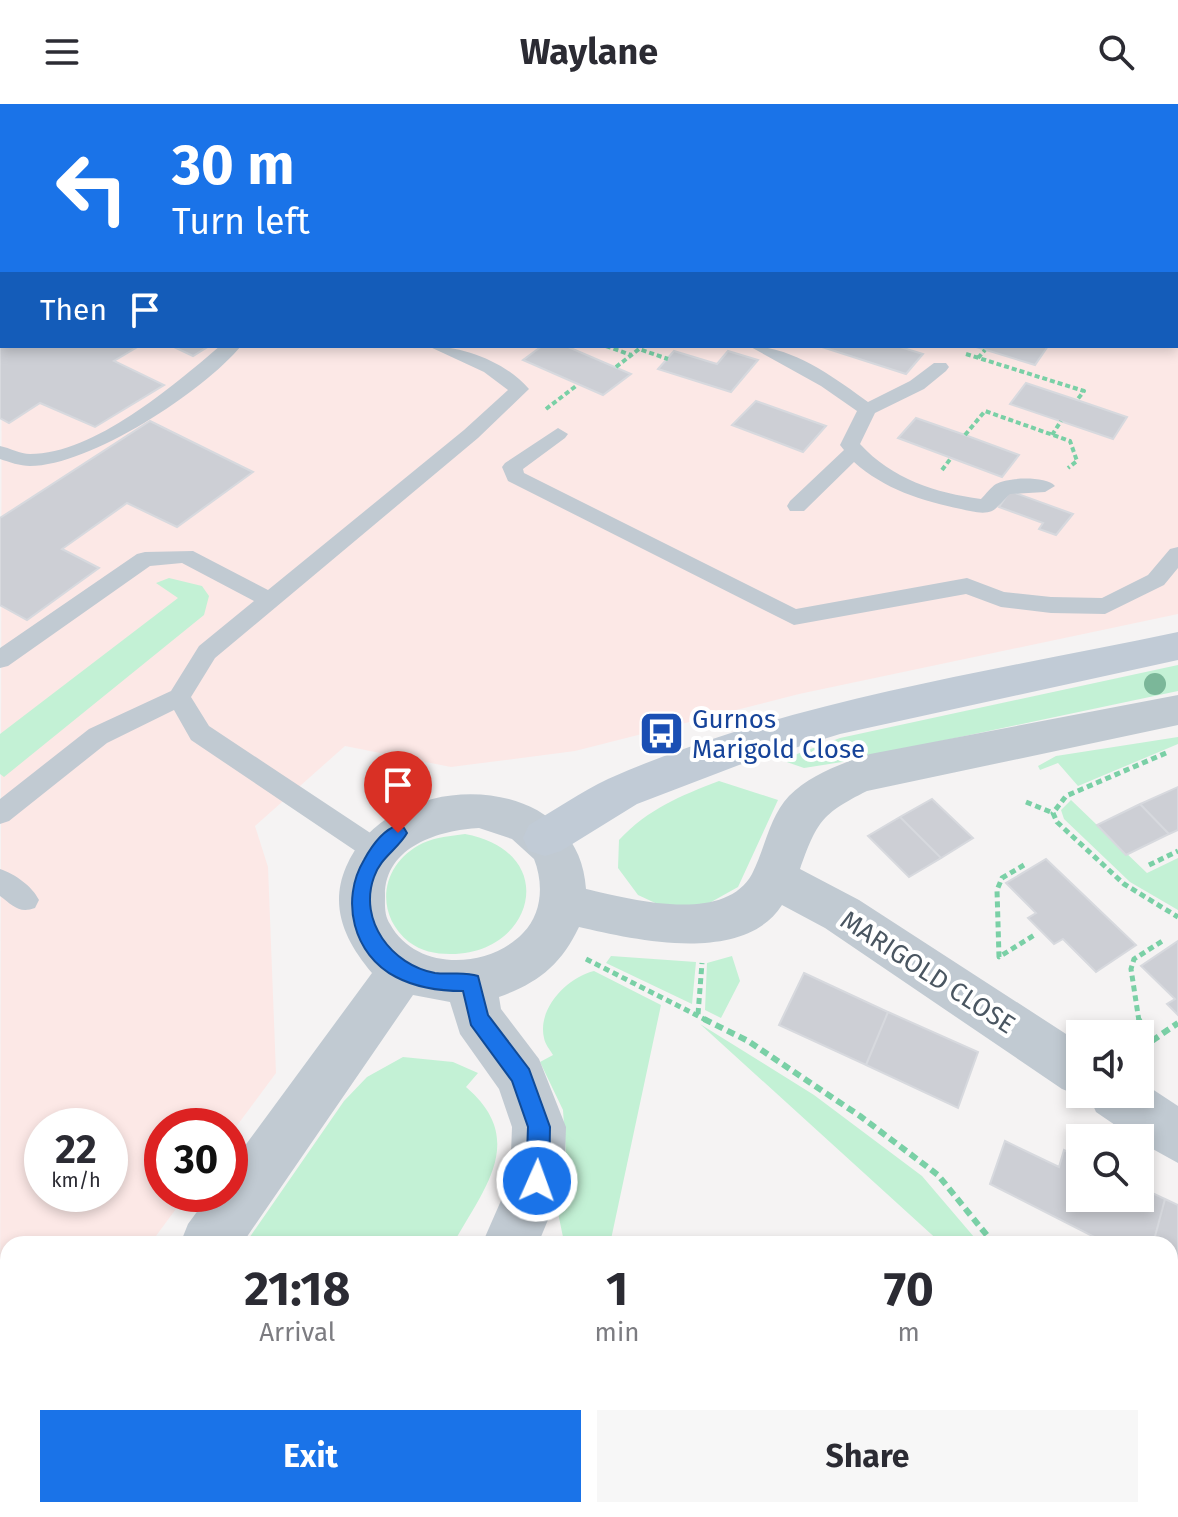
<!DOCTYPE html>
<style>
body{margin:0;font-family:"Fira Sans",sans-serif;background:#f7f7f7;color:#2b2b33;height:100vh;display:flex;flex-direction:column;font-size:30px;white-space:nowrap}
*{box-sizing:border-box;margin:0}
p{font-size:26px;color:#7c7c81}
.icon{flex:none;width:44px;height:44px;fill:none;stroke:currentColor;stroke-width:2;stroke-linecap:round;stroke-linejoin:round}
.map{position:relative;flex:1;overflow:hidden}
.panel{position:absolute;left:0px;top:1132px;width:1178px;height:282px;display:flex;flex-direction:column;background:#fff;border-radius:24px 24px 0 0;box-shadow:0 4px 12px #0003}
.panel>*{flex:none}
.top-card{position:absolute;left:0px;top:0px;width:1178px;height:244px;box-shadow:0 4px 12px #0003;background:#1a73e8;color:#fff;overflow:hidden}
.controls{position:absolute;left:1066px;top:916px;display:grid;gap:16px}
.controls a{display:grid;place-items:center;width:88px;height:88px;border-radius:0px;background:#fff;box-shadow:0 4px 12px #0003;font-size:40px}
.speed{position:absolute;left:24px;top:1004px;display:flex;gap:16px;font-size:40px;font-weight:700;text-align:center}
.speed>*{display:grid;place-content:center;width:104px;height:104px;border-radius:50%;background:#fff;box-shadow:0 4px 12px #0003;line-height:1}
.speed small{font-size:20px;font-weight:400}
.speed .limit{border:12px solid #d22;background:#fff;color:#111}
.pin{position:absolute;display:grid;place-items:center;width:68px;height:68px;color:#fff;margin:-82px -34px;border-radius:50% 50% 50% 0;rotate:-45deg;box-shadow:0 0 8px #0007}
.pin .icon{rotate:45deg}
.me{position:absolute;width:88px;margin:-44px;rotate:2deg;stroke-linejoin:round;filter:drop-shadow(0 0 6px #0008)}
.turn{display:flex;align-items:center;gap:28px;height:168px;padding:0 40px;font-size:36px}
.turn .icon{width:104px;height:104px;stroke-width:2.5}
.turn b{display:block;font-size:56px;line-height:68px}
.then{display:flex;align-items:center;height:76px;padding:0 40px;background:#0003;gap:16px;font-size:30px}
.eta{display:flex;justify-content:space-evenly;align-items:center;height:136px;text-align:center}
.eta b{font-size:48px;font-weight:700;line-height:56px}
.primary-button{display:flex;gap:16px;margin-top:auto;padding:16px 40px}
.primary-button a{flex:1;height:92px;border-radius:0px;background:#1a73e8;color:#fff;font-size:32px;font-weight:700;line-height:92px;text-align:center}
.primary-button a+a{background:#f7f7f7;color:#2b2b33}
header{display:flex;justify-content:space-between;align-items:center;height:104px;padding:0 40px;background:#fff;font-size:36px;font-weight:700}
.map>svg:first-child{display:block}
.medical{fill:#fce8e6;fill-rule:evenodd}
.green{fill:#c3f1d5}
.building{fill:#cdcfd5;stroke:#d7d9de;stroke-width:2}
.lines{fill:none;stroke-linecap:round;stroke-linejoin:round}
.path-far3{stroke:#7ad0a6;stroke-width:3;stroke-dasharray:4 2;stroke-linecap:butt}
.path-far2{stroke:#7ad0a6;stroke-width:4;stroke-dasharray:5 3;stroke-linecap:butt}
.path-far1{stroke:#7ad0a6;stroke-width:5;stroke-dasharray:6 4;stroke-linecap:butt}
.path{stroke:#7ad0a6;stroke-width:6;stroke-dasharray:8 5;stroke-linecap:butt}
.lane{fill:#c1cad2;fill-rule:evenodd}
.street{fill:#c1cad2;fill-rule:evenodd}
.secondary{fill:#c1cbd6;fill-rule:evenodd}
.tree{fill:#7bb799}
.route{fill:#1a73e8;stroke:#114b97;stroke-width:2}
.labels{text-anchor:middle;stroke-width:8;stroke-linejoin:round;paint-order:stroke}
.transit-label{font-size:26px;fill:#164399;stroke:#fff;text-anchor:start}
.street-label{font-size:26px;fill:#4a5661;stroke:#fff}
</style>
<header><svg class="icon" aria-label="menu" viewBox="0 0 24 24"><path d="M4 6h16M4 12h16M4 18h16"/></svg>Waylane<svg class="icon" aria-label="search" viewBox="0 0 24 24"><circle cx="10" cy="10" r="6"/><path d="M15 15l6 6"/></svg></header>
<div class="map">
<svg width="1178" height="1413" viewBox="0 0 1178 1413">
<rect width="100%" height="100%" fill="#f5f3f3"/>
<path class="medical" d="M50,0H633L637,2H46Z
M2,22V242H1176L1178,149V510L799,590L575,647L451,663L345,642L255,722L268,763L276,969L230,1031V1022H162V1090H187L150,1140H8V1334L0,1345ZM42,1022H110V1090H42Z"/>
<path class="green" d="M169,474L202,482L209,492L204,511L4,673L0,670V630L178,494L156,479Z
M1178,561V587L842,658L804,664L781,656L840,634Z
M1178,633V640L1078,682L1058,659L1040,666L1038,662L1056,652Z
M719,677L778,696L738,783L704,802L666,804L638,791L618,764L619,736C648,705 680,692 719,677Z
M1071,696L1147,769L1178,754V806L1130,778L1064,715L1061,706Z
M465,730C562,748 534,851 450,850C435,850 421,847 409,838C373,809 381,759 423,739C437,733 450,732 465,730Z
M611,852L696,858L692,900L606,859Z
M732,852L740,877L721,914L705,906L707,859Z
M594,867L661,901L610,1140H571L563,1133L556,1099L566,1051L563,1006L540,958L553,951C550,946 545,940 544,934C537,904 568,873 594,867Z
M700,920L814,991L922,1072L980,1140H942Z
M403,953L453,958L478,969L466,983C528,1036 484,1084 453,1140H245L344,997L367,973Z
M168,1406H330L328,1413H180Z
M405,1406H764L771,1413H403Z"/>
<path class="building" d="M2,80V166L0,165Z
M0,203L2,242H139L114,257L164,281L95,323L40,299L9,319L0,314Z
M172,242H209L193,252Z
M542,242H566L631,270L603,291L523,256Z
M819,242H897L923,250L906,270Z
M973,242H1048L1035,261Z
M674,247L717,260L728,247L758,256L731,288L658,265Z
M1026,279L1077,296L1127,313L1113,335L1010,300Z
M756,297L826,322L803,348L732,321Z
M916,314L965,331L1019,351L1002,373L898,334Z
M150,317L253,368L177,423L127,399L62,445L99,464L27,516L0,501V414Z
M1010,387L1073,410L1056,431L1039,425L1043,419L999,403Z
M1178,683V726L1169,730L1140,700Z
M932,695L973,734L941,754L900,713Z
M1140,700L1169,730L1126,751L1097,721Z
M900,713L941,754L909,773L868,732Z
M1046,755L1136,841L1096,868L1063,835L1054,840L1028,814L1036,809L1006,779Z
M1178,837V911L1167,900L1175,895L1141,862Z
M804,869L888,908L866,961L779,921Z
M888,908L978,948L958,1004L866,961Z
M1005,1037L1059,1063L1064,1046L1080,1054V1094H1140V1083L1165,1095L1153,1140H1108L990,1080Z
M1165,1095L1178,1101V1176L1170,1172V1140H1153Z"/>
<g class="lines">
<path class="path-far3" d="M42,2L46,0
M967,2L971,0"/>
<path class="path-far2" d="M606,242L631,251
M966,250L1084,287L1077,296
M978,254L985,246
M616,263L639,245L668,255
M546,305L576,282
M965,331L985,307L1070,337L1077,357L1068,364
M1052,331L1061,317
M942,366L951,354"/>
<path class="path-far1" d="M1166,649L1066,692L1053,709L1057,718L1124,780L1178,813
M1026,698L1053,709
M1024,761L1002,774L997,786L999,853L1036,830
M1149,761L1178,747
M586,855L708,917
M698,910L702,859
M1139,917L1131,865L1134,855L1164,836"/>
<path class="path" d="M704,915L748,937L860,1012L938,1071L994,1140
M1139,915L1143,943L1178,919
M1170,1273L1178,1279
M149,1406L162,1413"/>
<path class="lane" d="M0,35H2V43H0Z
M220,242H241C204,287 90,362 30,362C20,362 9,358 0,355V342C10,344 20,350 30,350C94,350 173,282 220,242Z
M428,242C463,242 506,258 529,285L478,334L215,554L191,593L209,622L387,740L391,748L387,756L378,759L369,756L191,636L174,606L107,639L9,717L0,720V695L89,625L171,587L199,542L254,497L182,459L150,462L8,562L0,564V544L137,450L145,448L193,447L268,486L464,326L508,286L484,268Z
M749,242C792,242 834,273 868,298L910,277L934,259H946L949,263L946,267L924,285L875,309L860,340C892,375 936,389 981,395C986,390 991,383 996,380C1008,373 1046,372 1055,382L1045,388L1010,390C1004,395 998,404 992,407C983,411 970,407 961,405C922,397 884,385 854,358L804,407H790L787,402L790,397L844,346L840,341L857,307L821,282Z
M558,324L568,330L565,334L523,365L524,369L796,505L967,474L1004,488L1051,493L1102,494L1148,471L1170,445L1178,443V464L1164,481L1105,510L1051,509L1001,503L966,490L794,521L508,377L502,363L505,359Z
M0,765C15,770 32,782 39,796L35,804C19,810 12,801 0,792Z
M869,1406H912L915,1413H872Z"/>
<path class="street" d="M1178,591V621L867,687C821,710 817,718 800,765L859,796L1080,939V990H1086L1080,992L1062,985L825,824L782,801C744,861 635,836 579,823C561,861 538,879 499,893L501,905L539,955L566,1023L564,1077L538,1140H482L510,1076L512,1023L499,985L460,930L450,898L413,891L242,1140H180L188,1120L210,1090H230V1062L372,869C345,837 329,803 346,763C388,662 579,663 586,785C630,795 724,821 752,770C765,745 769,713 789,692C810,671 842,659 870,650ZM479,724L512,735L534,755C544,780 542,810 523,829C489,865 416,868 390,820C384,811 385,801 385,791C385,742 440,726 479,724Z
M1140,977L1178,1002V1059L1140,1038V1034H1134L1096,1008L1088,990H1140Z
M8,1379V1406H52L49,1413H0V1382Z
M331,1406H395L392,1413H328Z"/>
<path class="secondary" d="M691,0H720L722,2H693Z
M1176,105H1178V121H1176Z
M1178,528V556L840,630L739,661L637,700L561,747L545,752L529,747L523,734L529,721C555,706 581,688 608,675C781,598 993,567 1178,528Z"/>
</g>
<circle class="tree" cx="1155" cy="580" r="11"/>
<path class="route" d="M398,721L404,724L407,729C398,745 380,754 374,773C358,817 392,861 435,869C450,871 464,867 478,872L488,911L529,965L550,1023L549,1077L545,1085L537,1088L529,1085L526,1077L528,1023L512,977L471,921L463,887C440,887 417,884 396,873C353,851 340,796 364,756C371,743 383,726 398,721Z"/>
<defs>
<symbol id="bus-square" viewBox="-11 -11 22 22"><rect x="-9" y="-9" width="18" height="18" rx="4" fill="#1a4fb4" stroke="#fff"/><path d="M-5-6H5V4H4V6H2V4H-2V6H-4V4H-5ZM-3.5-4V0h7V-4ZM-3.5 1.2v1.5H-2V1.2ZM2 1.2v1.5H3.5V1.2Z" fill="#fff"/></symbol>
</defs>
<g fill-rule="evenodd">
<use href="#bus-square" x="636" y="604" width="51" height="51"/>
</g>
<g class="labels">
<g class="transit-label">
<text x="692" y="624">Gurnos<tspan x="692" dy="30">Marigold Close</tspan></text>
</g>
<g class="street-label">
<text transform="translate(928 868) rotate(33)" y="9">MARIGOLD CLOSE</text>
</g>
</g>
</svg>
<div class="controls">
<a><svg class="icon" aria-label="sound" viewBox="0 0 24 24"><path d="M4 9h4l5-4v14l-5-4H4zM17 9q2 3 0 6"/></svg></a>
<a><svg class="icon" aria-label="search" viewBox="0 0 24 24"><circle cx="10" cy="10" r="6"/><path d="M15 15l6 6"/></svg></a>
</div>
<div class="speed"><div>22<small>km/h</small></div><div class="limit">30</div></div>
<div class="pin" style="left:398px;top:729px;background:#d93025"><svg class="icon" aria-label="arrive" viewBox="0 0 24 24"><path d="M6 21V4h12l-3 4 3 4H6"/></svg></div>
<svg class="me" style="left:537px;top:1077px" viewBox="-20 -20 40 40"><circle r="17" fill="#1a73e8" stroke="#fff" stroke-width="3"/><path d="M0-11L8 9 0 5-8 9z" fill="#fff"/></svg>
<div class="top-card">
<div class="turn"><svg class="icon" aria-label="left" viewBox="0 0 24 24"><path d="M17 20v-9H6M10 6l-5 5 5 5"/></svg><div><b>30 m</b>Turn left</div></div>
<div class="then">Then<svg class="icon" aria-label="arrive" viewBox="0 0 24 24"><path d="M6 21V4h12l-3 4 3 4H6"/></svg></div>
</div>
<section class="panel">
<div class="eta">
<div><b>21:18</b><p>Arrival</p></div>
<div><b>1</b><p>min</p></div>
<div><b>70</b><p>m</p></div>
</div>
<div class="primary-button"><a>Exit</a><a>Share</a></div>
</section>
</div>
